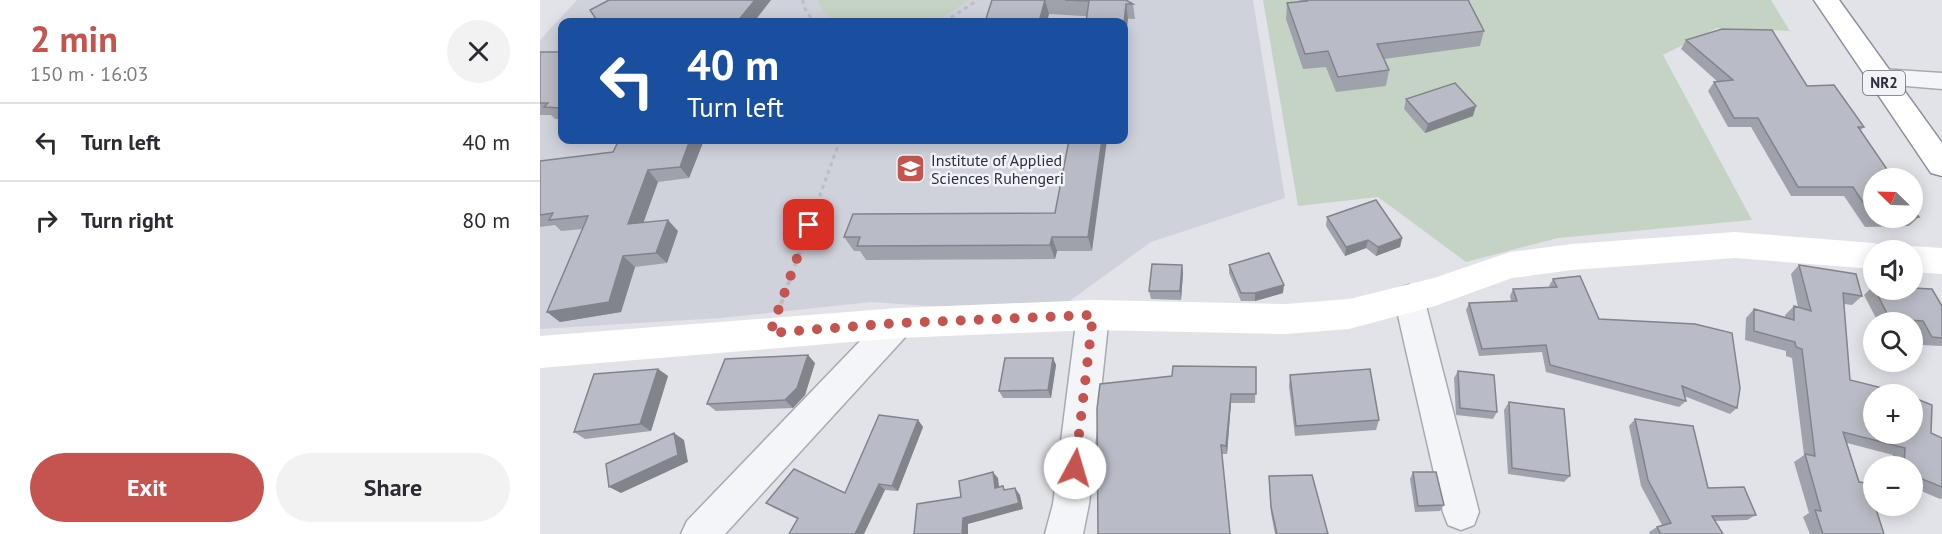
<!DOCTYPE html>
<meta charset="utf-8">
<style>
body{margin:0;font-family:"PT Sans",sans-serif;background:#f2f2f3;color:#2b2b33;height:100vh;display:flex;flex-direction:column;font-size:22px;white-space:nowrap}
*{box-sizing:border-box;margin:0}
p{font-size:20px;color:#7c7c81}
.icon{flex:none;width:33px;height:33px;fill:none;stroke:currentColor;stroke-width:2;stroke-linecap:round;stroke-linejoin:round}
.map{position:relative;flex:1;overflow:hidden}
.details{display:flex;flex-direction:column;background:#fff;width:540px}
.details>*{flex:none}
.banner{position:absolute;left:18px;top:18px;width:570px;height:126px;border-radius:12px;box-shadow:0 3px 15px #0003;background:#1a4fa0;color:#fff;overflow:hidden}
.needle{width:39px;rotate:293deg}
.buttons{position:absolute;left:1323px;top:168px;display:grid;gap:12px}
.buttons a{display:grid;place-items:center;width:60px;height:60px;border-radius:50%;background:#fff;box-shadow:0 3px 15px #0003;font-size:30px}
.pin{position:absolute;display:grid;place-items:center;width:51px;height:51px;color:#fff;margin:-26px;border-radius:12px;box-shadow:0 3px 9px #0006}
.me{position:absolute;width:66px;margin:-33px;rotate:6deg;stroke-linejoin:round;filter:drop-shadow(0 0 4px #0008)}
.turn{display:flex;align-items:center;gap:21px;height:126px;padding:0 30px;font-size:27px}
.turn .icon{width:78px;height:78px;stroke-width:2.5}
.turn b{display:block;font-size:42px;line-height:51px}
.round{display:grid;place-items:center;flex:none;width:63px;height:63px;border-radius:32px;background:#f2f2f3}
.headline{display:flex;align-items:center;justify-content:space-between;height:102px;padding:0 30px}
h1{font-size:36px;font-weight:700;line-height:45px;color:#c55450}
.button{display:flex;gap:12px;margin-top:auto;padding:12px 30px}
.button a{flex:1;height:69px;border-radius:36px;background:#c55450;color:#fff;font-size:24px;font-weight:700;line-height:69px;text-align:center}
.button a+a{background:#f2f2f3;color:#2b2b33}
ul{padding:0;list-style:none}
li{display:flex;align-items:center;gap:18px;height:78px;padding:0 30px;border-top:2px solid #e1e1e2}
li div{flex:1}
li b{display:block;font-size:22px}
li em{font-style:normal}
main{display:flex;flex:1;min-height:0}
.map>svg:first-child{display:block}
.built{fill:#d0d2db;fill-rule:evenodd}
.green{fill:#c5d3c4}
.lines{fill:none;stroke-linecap:round;stroke-linejoin:round}
.street-casing{stroke:#a7a9b3;stroke-width:3}
.highway-casing{stroke:#8a8f9f;stroke-width:3}
.path-far1{stroke:#bcbec4;stroke-width:3;stroke-dasharray:4 4;stroke-linecap:butt}
.path{stroke:#bcbec4;stroke-width:4;stroke-dasharray:5 5;stroke-linecap:butt}
.street{fill:#f4f5f8;fill-rule:evenodd}
.secondary{fill:#fff;fill-rule:evenodd}
.highway{fill:#fff;fill-rule:evenodd}
.wall{fill:#9fa2aa}
.shaded-wall{fill:#82848b}
.building{fill:#b9bcc6;stroke:#82848b;stroke-width:1.5}
.route{stroke:#c55450;stroke-width:10;stroke-dasharray:0 18}
.labels{text-anchor:middle;stroke-width:5;stroke-linejoin:round;paint-order:stroke}
.shield{fill:#f1f3f7;stroke:#666a77;stroke-width:1.5}
.shield-label{font-size:15px;font-weight:bold;fill:#2b2f40}
.poi-label{font-size:16px;fill:#2b2f40;stroke:#f1f3f7;text-anchor:start}
</style>
<main>
<section class="details">
<div class="headline"><div><h1>2 min</h1><p>150 m · 16:03</p></div><a class="round"><svg class="icon" aria-label="close" viewBox="0 0 24 24"><path d="M6 6l12 12M18 6L6 18"/></svg></a></div>
<ul>
<li><svg class="icon" aria-label="left" viewBox="0 0 24 24"><path d="M17 20v-9H6M10 6l-5 5 5 5"/></svg><div><b>Turn left</b></div><em>40 m</em></li>
<li><svg class="icon" aria-label="right" viewBox="0 0 24 24"><path d="M7 20v-9h11M14 6l5 5-5 5"/></svg><div><b>Turn right</b></div><em>80 m</em></li>
</ul>
<div class="button"><a>Exit</a><a>Share</a></div>
</section>
<div class="map">
<svg width="1402" height="534" viewBox="0 0 1402 534">
<rect width="100%" height="100%" fill="#e2e3e9"/>
<path class="built" d="M37,0H713L745,198L611,242L520,308L450,310L331,302L181,318L0,329V40ZM22,22H584V140H22Z"/>
<path class="green" d="M277,0H429L403,17L387,22H298L284,13Z
M723,0H1231L1250,31L1177,28L1123,55L1212,220L1018,238L926,262L838,197L758,206Z"/>
<g class="lines">
<defs>
<path id="street" d="M1340,69L1402,73V89L1331,83L1328,77L1331,71Z
M869,285L880,289L884,298L939,512L934,525L921,530L908,525L903,512L854,298L858,289Z
M553,302L564,306L569,315L549,504L543,534H505L513,504L537,315L542,306Z
M358,310L369,313L374,323L369,333L185,534H141L147,521L347,313Z"/>
<path id="highway" d="M1274,0H1299L1402,143V176L1391,173Z"/>
</defs>
<use href="#street" class="street-casing"/>
<use href="#highway" class="highway-casing"/>
<path class="path-far1" d="M263,0V6L274,22
M404,22L438,0
M266,234L300,140"/>
<path class="path" d="M241,304L267,232"/>
<use href="#street" class="street"/>
<path class="secondary" d="M1195,232L1334,243L1346,247L1347,250H1334V269L1195,258L1032,270L972,278L895,306L809,329L746,334L553,330L358,338L0,368V336L358,308L553,300L746,304L809,299L894,278L970,252L1032,244Z
M1372,246L1402,248V274L1372,272V250H1360Z"/>
<use href="#highway" class="highway"/>
</g>
<path class="wall" d="M452,0H586L593,4L595,19L509,14Z
M759,0H928L944,31L940,46L844,59L849,70L846,86L796,92L786,67L763,69L746,19L747,3L760,2Z
M1146,40L1267,86L1324,127L1320,131L1379,217L1369,226L1325,227L1304,196H1251L1211,127H1188L1168,91L1174,82H1178L1141,49Z
M0,52H22V119H15L11,115H0Z
M866,99L933,116L885,133L864,109Z
M164,140L149,178L118,182L103,223L138,231L127,263L95,267L81,312L20,322L7,312L43,229L21,231L15,225L0,227V161L73,152Z
M529,140L552,251H517L515,259L326,260L320,251H314L304,237L515,213Z
M787,217L862,238L860,247L836,256L826,248L805,256L786,226Z
M642,265L643,273L641,300L611,299L609,291Z
M689,265L743,293L715,301H701L689,273Z
M1259,265L1322,296L1312,305L1304,304L1310,380L1391,433L1402,438V498L1400,499L1372,487V466H1352L1353,455L1307,443L1319,482L1344,534H1270L1263,517L1269,513L1254,462L1264,455L1252,358L1246,356V351L1205,340L1206,318L1214,309L1245,317V315L1254,306L1258,307L1251,274Z
M1013,279L1059,319L1197,408L1190,414L1144,396L1146,401L1139,407L1006,372L1002,352L939,356L926,310L929,303L971,301L970,296L973,289L1010,287L1009,286Z
M1333,286L1334,290H1372L1402,306V346L1381,345L1372,330V322H1338L1324,295Z
M513,358L516,365L511,398H463L459,391Z
M275,363L265,395L253,408L176,411L167,404Z
M716,367L715,403H691L687,454H682L558,534Z
M118,369L128,376L111,431L45,439L34,432Z
M918,371L957,412L953,419L916,415L914,378Z
M750,375L839,420L836,430L755,436L749,386Z
M969,402L1030,476L1024,482L968,474L964,410Z
M1095,419L1168,488L1216,515L1207,520L1175,521L1183,534H1110L1109,532L1117,527L1122,525L1101,486L1089,426Z
M378,420L383,427L358,491L345,490L257,519L234,508L226,503L305,493Z
M873,472L904,505L900,511L875,512L870,479Z
M729,476L788,534H735L731,513L729,482Z"/>
<path class="shaded-wall" d="M215,0H231L214,22H197Z
M505,0L509,14L507,22H499Z
M586,4L588,19L584,56V23Z
M936,106L933,116L885,133L888,124Z
M150,140H164L149,178L140,167Z
M562,140H567L552,251L548,237Z
M108,170L118,182L99,235L88,224Z
M128,220L138,231L127,263L116,253Z
M512,237L517,251L515,259L510,245Z
M862,238L860,247L836,256L838,247Z
M828,240L826,248L805,256L806,247Z
M83,256L95,267L81,312L20,322L7,312Z
M642,265L643,273L641,300L640,291Z
M744,285L743,293L715,301V293Z
M268,355L275,363L265,395L253,408L245,400Z
M513,358L516,365L511,398L508,390Z
M118,369L128,376L111,431L100,424Z
M691,394V403L687,454L686,446Z
M378,420L383,427L358,491L352,486Z
M134,433L144,440L148,462L81,493L69,487Z
M453,472L458,478L460,494L455,488Z
M339,484L345,490L324,534H315Z
M475,488L480,495L483,509L428,524V534H422L423,518Z"/>
<path class="building" d="M69,0H215L197,22H58L50,10Z
M452,0H505L499,22H445Z
M525,0H586L593,4H586L584,23L546,22L549,1Z
M766,0H928L944,31L837,44L849,70L798,77L788,51L765,54L747,3L767,1Z
M1182,29L1232,30L1267,86L1294,85L1324,127H1318L1353,178H1334V218H1364L1334,219L1313,187H1258L1218,118H1194L1174,82L1193,80L1146,40Z
M0,52H22V108L4,107L8,103H0Z
M915,83L936,106L888,124L866,99Z
M79,140H150L140,167L108,170L88,224L128,220L116,253L83,256L69,302L7,312L48,216L9,220L13,213L0,215V161L73,152Z
M529,140H562L548,237H512L510,245L317,246L320,237H304L313,214L515,213Z
M836,200L862,238L838,247L828,240L806,247L787,217Z
M1372,208L1379,217H1372Z
M729,253L744,285L715,293H701L689,265Z
M612,264L642,265L640,291H609Z
M1259,265L1316,274L1322,296L1303,293L1310,380L1366,394H1334V434H1372V397L1392,405L1391,433L1402,438V487L1372,475V466H1364L1365,448L1303,432L1319,482L1328,483L1334,501V506H1335L1344,534H1283L1275,510L1281,511L1265,454L1275,456L1262,349L1256,347L1255,342L1214,331V309L1254,320V306L1271,311Z
M1040,276L1059,319L1155,324L1192,333L1200,388L1197,408L1142,386L1146,401L1010,365L1006,345L942,349L929,303L977,301L973,289L1017,287L1013,279Z
M1372,288L1392,289L1402,306V338L1392,337L1383,321L1350,319L1335,290H1372Z
M268,355L257,388L245,400L167,404L185,359Z
M465,358H513L508,390L459,391Z
M633,366L716,367V394H691L686,446L681,445L690,534H558L557,409L560,384L632,376Z
M118,369L100,424L34,432L54,374Z
M830,369L839,420L756,426L750,375Z
M918,371L954,375L957,412L920,408Z
M969,402L1024,409L1030,476L972,468Z
M339,415L378,420L352,486L339,484L315,534H249L258,518L226,503L254,469L305,493Z
M1095,419L1153,426L1168,488L1204,487L1216,515L1172,516L1183,534H1121L1117,527L1131,523L1108,480Z
M134,433L138,455L69,487L66,464Z
M453,472L455,488L463,486L464,490L475,488L479,503L423,518L422,534H374L377,504L421,497L419,481Z
M873,472H896L904,505L878,506Z
M772,475L788,534H737L731,507L729,476Z"/>
<g class="lines">
<path class="route" d="M269,225L230,333L358,323L553,315L535,468"/>
</g>
<defs>
<symbol id="university-square" viewBox="-11 -11 22 22"><rect x="-9" y="-9" width="18" height="18" rx="4" fill="#c55450" stroke="#f1f3f7"/><path d="M0-5L7-2L0 1L-7-2ZM-4 1L0 2.5L4 1V4Q0 6-4 4Z" fill="#fff"/></symbol>
</defs>
<g fill-rule="evenodd">
<use href="#university-square" x="354" y="152" width="33" height="33"/>
</g>
<g class="labels">
<rect class="shield" x="1323" y="71" width="42" height="24" rx="4.5"/>
<g class="shield-label">
<text x="1344" y="88">NR2</text>
</g>
<g class="poi-label">
<text x="391" y="166">Institute of Applied<tspan x="391" dy="18">Sciences Ruhengeri</tspan></text>
</g>
</g>
</svg>
<div class="buttons">
<a><svg class="needle" viewBox="-14 -14 28 28"><path d="M0-13l5 13h-10z" fill="#e53935"/><path d="M0 13l5-13h-10z" fill="#7c7c81"/></svg></a>
<a><svg class="icon" aria-label="sound" viewBox="0 0 24 24"><path d="M4 9h4l5-4v14l-5-4H4zM17 9q2 3 0 6"/></svg></a>
<a><svg class="icon" aria-label="search" viewBox="0 0 24 24"><circle cx="10" cy="10" r="6"/><path d="M15 15l6 6"/></svg></a>
<a>+</a>
<a>−</a>
</div>
<div class="pin" style="left:269px;top:225px;background:#d93025"><svg class="icon" aria-label="arrive" viewBox="0 0 24 24"><path d="M6 21V4h12l-3 4 3 4H6"/></svg></div>
<svg class="me" style="left:535px;top:468px" viewBox="-20 -20 40 40"><circle r="19" fill="#fff"/><path d="M0-13L10 11 0 6-10 11z" fill="#c55450"/></svg>
<div class="banner">
<div class="turn"><svg class="icon" aria-label="left" viewBox="0 0 24 24"><path d="M17 20v-9H6M10 6l-5 5 5 5"/></svg><div><b>40 m</b>Turn left</div></div>
</div>
</div>
</main>
